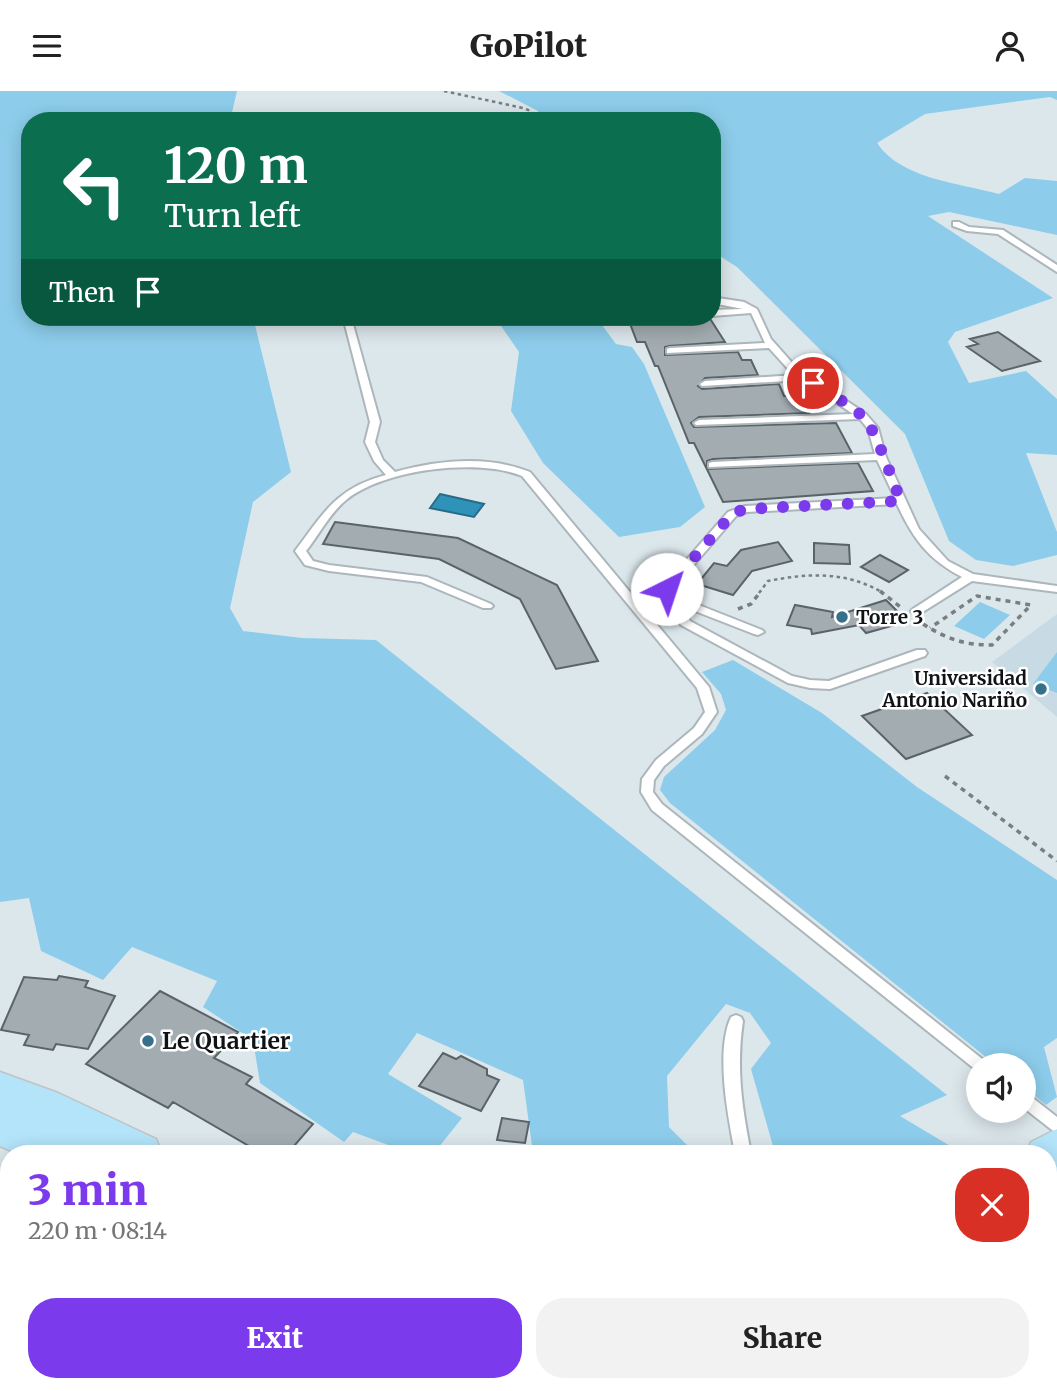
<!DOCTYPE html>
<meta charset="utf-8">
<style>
body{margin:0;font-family:Merriweather,serif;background:#f2f2f2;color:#222;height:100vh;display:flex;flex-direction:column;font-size:26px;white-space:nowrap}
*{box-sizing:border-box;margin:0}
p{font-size:23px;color:#767676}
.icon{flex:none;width:38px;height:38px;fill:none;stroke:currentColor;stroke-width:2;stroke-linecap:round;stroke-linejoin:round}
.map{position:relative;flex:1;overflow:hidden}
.panel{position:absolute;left:0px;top:1054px;width:1057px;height:247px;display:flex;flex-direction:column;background:#fff;border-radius:28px 28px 0 0;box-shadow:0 4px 18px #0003}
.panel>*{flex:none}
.top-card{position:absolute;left:21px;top:21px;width:700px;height:214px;border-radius:28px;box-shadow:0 4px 18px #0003;background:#0b6e4f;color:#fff;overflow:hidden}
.controls{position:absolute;left:966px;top:962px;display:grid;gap:14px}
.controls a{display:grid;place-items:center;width:70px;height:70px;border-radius:50%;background:#fff;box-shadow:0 4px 18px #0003;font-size:35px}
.pin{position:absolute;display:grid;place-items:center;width:60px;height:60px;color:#fff;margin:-30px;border:4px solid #fff;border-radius:50%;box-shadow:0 2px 7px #0007}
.me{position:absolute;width:77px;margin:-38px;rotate:41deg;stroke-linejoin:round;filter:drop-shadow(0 0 5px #0008)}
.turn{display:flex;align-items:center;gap:24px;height:147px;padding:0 28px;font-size:32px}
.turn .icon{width:91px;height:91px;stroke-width:2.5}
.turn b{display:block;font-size:49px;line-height:60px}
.then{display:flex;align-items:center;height:66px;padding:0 28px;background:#0003;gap:14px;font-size:26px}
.round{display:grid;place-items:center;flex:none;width:74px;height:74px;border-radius:28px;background:#f2f2f2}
.summary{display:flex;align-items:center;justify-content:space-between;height:119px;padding:0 28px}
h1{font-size:42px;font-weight:800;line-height:52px;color:#7c3aed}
.action{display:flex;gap:14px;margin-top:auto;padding:14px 28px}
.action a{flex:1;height:80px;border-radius:28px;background:#7c3aed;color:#fff;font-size:28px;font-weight:800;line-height:80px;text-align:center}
.action a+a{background:#f2f2f2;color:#222}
header{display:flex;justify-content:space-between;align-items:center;height:91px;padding:0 28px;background:#fff;font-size:32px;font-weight:800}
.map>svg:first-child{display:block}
.built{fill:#c8dbe4}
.green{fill:#8dcdeb}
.water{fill:#2f92b9;stroke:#266c88;stroke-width:2}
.building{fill:#a2acb1;stroke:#5a6368;stroke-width:2}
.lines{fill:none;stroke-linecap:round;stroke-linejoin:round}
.service-casing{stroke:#acb6bb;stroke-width:4}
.minor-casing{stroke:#acb6bb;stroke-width:3}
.primary-casing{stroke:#c1c2c2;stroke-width:3}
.path-far1{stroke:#787f83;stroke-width:2.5;stroke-dasharray:3.5 3.5;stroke-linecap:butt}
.path{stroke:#787f83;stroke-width:3.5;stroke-dasharray:5 5;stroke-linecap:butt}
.service{fill:#fff;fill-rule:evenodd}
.minor{fill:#fff;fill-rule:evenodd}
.primary{fill:#b3e4fa;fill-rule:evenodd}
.route{stroke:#7c3aed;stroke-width:12;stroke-dasharray:0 21.6}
.poi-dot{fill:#37708a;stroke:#fff;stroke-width:2.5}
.labels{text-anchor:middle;stroke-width:5;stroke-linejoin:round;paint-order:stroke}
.poi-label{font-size:19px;font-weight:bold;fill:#101315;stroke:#fff;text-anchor:start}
.near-poi-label{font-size:23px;font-weight:bold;fill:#101315;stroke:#fff;text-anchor:start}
</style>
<header><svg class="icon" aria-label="menu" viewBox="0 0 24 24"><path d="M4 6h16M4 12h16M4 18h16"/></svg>GoPilot<svg class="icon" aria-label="person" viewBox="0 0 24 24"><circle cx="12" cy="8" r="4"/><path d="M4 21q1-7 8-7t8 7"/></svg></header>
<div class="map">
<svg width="1057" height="1300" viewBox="0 0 1057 1300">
<rect width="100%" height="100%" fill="#dce7ec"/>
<path class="built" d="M1057,523V626L992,571Z"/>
<path class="green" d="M0,0H237L230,30H30V226H253L291,381L253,411L230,517L243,540L302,547L376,549L947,1004L900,1025L962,1062H775L751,978L771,952L750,922L726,913L667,985L669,1036L695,1062H533L523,989L417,942L388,983L462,1027L434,1062H410L353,1041L344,1051L260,992L253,949L203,916L217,890L132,856L103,889L41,860L29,807L0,811Z
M499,0H1057V9L1050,6L925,23L877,52C901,88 959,92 999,103L1025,87L1057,90V144L949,121L928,125L1053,207L955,241L948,251L969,292L1026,280L1057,308V364L1026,362L1057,441V464L1013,475L976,469L949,450L905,343L737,176L712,160V30H538V20Z
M495,226H596L616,253L632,256L644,273L705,416L680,436L619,446L543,372L511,320L519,261Z
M980,511L1010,524L984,548L954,535Z
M1057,561V602L1033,593Z
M733,569L822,622L917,696L1057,789V947L1044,956L1057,1006L1046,1014L1024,996V975H997L670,712L660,699L664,686L715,639L726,619L721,603L702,581Z"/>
<path class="water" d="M440,403L484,413L474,426L430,417Z"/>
<path class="building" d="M709,226L725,251L669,255L665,256V264L738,261L742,269H751L758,284L705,287L698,295L702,298L779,293L784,305L799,304L809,322L699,326L691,332L694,336L836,332L852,362L713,368L707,370V378L858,372L873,400L723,411L694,352H689L658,275H655L645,251H637L629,230Z
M998,241L1040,270L1002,280L967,256L978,253L970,248Z
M335,431L458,447L557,494L598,570L556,578L520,508L439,468L323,453Z
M778,451L792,470L752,480L733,504L697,493L714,472L727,475L741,459Z
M814,452L849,454L850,473L814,472Z
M880,464L908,479L889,491L861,476Z
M886,509L899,522L894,524L902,532L866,542L859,534L812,543L811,538L787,534L795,514L833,521L832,526Z
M927,602L972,644L906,668L862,625Z
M59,885L88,890L85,896L115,905L88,958L56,953L53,959L24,954L29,944L1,939L24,886L57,889Z
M160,900L238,941L214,967L252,986L246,993L313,1033L288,1062H261L173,1011L168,1017L86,973Z
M443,962L456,968L461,965L487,978V984L499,989L481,1020L419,995Z
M502,1027L529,1031L525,1052L497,1049Z"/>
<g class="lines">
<defs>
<path id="service" d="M953,131H959L969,136L1003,139L1057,174V181L998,143L967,140L953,135Z
M712,206L744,211L757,218L771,248L795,275L866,323L878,337L886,366L919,438L948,470L973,483L1057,495V501L972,490L921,522H913L911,520L913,518L962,486C928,468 913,448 897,413L747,421L736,425L673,498L676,505L762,539L764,541L758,544L754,543L682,515L690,530L792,585L810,589L829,590L917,559H925L927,562L925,565L830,598L810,597L788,592L681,534L661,498L728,421L745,415L895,407L877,369L709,376V372L713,371L875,363L868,338L860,328L696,334L694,332L699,329L853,323L803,289L702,295L700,293L705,290L796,284L789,279L769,257L667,262V258L670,257L765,252L751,222L712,225V219L743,218L712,212Z
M343,226H351L380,331L375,351L383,369L395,381C439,369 487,364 530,381L709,596L717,621L702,643L664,675L654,689L653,701L662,713L986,971L988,975H978V980L976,979L652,719L641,701L642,688L656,669L694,637L705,621L697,597L522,385C478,367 384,378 346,409C329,423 319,444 306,460L313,470L329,474L427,486L491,513L493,515L491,517H483L421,491L329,480L305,474L295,460C324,422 336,397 386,384L374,370L365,351L370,331Z
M632,226H647C644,230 634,230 632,226Z
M736,924L741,926L743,930C736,976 742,1017 751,1062H735C728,1026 715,960 731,926Z
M1024,1002L1029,1004L1057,1026V1041L1052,1039L1024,1017Z
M1048,1132H1057V1146H1048Z
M1057,1244C1057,1256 1057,1269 1048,1274C1048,1262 1045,1249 1057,1244Z
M0,1281H9V1292H17L15,1295L0,1297Z
M38,1292H127L122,1300H46L41,1298Z
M1016,1292H1039L1033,1300H1009L1012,1294Z"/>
<path id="minor" d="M1048,1204L1057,1207V1238L1048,1235Z
M517,1292H549L546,1300H514Z"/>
<path id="primary" d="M0,981L58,1002L156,1048L162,1062H95L84,1057L86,1062H16L0,1055Z
M1057,1038V1082L1048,1085V1062H1026L1031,1051Z
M1057,1089V1134L1048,1137V1092Z"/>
</defs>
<use href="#service" class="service-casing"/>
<use href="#minor" class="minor-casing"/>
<use href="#primary" class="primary-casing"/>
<path class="path-far1" d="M444,0L523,17L531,20L530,30
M759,502L768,490C808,482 847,480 883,502"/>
<path class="path" d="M880,500L903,518
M738,518L751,513L761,500
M923,533C947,548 964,554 992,554L1031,514L977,505L930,537
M945,685L1057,770"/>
<use href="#service" class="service"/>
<use href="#minor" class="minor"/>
<use href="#primary" class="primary"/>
</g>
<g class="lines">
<path class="route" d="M667,498L732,423L745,418L901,410C893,392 875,336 863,326C850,313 829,303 813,292"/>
</g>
<g class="poi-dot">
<circle cx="842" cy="526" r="7"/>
<circle cx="1041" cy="598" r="7"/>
<circle cx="148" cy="950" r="7"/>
</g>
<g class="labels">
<g class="poi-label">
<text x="856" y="533">Torre 3</text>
<text x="1027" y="594" text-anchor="end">Universidad<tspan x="1027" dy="22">Antonio Nariño</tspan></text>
</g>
<g class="near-poi-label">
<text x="162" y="958">Le Quartier</text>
</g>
</g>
</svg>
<div class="controls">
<a><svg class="icon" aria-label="sound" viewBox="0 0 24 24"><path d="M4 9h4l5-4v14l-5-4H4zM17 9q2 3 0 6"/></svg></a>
</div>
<div class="pin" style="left:813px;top:292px;background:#d93025"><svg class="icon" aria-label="arrive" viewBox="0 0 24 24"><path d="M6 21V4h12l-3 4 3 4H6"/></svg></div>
<svg class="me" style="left:667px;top:498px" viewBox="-20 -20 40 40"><circle r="19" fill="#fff"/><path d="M0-13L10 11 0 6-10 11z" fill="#7c3aed"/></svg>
<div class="top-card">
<div class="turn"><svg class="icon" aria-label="left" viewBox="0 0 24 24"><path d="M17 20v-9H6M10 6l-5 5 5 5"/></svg><div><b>120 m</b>Turn left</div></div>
<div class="then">Then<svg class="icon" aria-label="arrive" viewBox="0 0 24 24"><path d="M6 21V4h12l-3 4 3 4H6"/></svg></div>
</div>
<section class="panel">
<div class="summary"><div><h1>3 min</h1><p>220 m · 08:14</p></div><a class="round" style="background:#d93025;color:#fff"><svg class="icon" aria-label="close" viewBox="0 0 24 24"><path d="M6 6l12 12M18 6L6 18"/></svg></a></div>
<div class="action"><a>Exit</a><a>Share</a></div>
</section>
</div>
